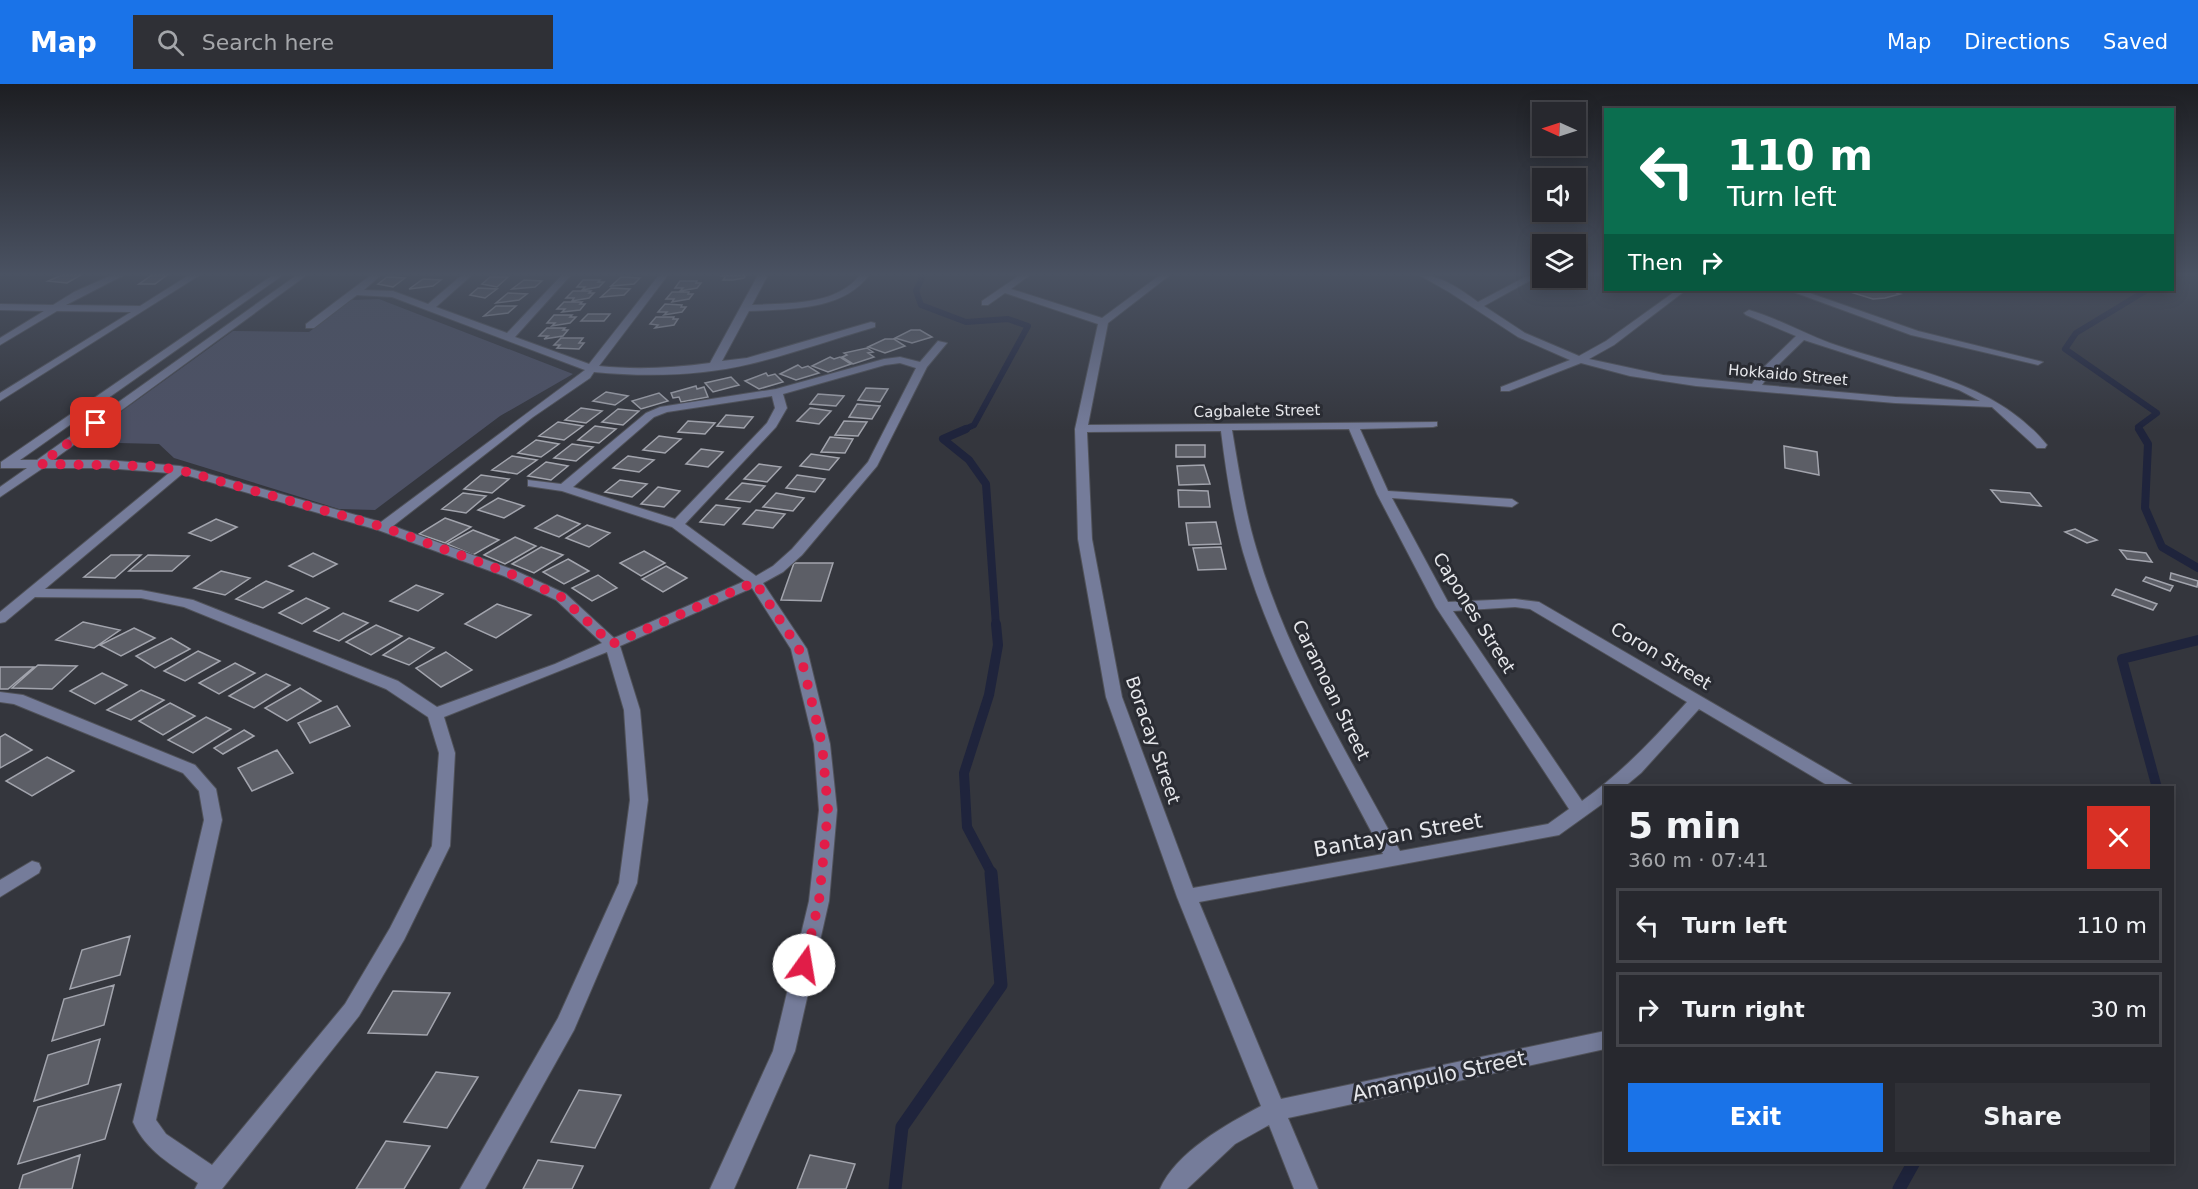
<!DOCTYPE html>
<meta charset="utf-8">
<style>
body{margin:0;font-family:"DejaVu Sans",sans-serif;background:#2f3036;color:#f1f3f6;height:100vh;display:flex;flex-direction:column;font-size:22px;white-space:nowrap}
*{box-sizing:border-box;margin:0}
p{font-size:20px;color:#a4a6aa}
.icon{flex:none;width:33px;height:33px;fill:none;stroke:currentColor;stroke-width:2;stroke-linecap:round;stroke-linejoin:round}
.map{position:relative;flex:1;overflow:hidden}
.side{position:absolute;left:1604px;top:702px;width:570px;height:378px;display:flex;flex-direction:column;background:#27282e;border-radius:0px;box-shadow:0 3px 15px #0003,0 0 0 2px #43444a}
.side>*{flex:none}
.hud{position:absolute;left:1604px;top:24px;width:570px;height:183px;border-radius:0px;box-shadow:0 3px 15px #0003,0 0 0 2px #43444a;background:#0b6e4f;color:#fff;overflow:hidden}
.needle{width:39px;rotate:273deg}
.tools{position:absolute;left:1532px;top:18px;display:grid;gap:12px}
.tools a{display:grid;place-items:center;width:54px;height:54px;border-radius:0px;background:#27282e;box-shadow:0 3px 15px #0003,0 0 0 2px #43444a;font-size:30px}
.pin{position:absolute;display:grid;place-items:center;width:51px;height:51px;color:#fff;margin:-26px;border-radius:12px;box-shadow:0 3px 9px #0006}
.me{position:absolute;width:66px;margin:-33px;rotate:13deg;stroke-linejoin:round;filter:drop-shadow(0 0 4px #0008)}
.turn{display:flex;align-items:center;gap:21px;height:126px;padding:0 24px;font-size:27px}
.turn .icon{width:78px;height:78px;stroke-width:2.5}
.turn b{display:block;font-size:42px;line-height:51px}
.then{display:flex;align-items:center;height:57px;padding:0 24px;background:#0003;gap:12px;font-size:22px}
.round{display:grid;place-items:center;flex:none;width:63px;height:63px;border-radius:0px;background:#2f3036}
.summary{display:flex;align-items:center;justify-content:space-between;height:102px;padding:0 24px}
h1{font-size:36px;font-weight:600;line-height:45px}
.primary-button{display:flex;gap:12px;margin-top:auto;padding:12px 24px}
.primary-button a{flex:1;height:69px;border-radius:0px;background:#1a73e8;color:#fff;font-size:24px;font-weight:600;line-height:69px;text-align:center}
.primary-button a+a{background:#2f3036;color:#f1f3f6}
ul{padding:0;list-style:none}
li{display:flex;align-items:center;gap:18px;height:75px;margin:0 12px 9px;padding:0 12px;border:3px solid #43444a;border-radius:0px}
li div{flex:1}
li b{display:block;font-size:22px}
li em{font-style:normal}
header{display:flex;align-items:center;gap:36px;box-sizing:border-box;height:84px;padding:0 30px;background:#1a73e8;color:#fff}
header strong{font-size:28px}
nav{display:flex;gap:33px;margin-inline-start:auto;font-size:21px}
.search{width:420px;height:54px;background:#2f3036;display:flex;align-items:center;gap:15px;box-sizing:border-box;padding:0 21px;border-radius:0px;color:#a4a6aa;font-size:22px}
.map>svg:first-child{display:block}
.green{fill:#4d5165}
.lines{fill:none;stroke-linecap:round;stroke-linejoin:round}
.stream-far3{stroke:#1f243c;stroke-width:6}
.stream-far2{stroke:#1f243c;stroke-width:8}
.stream-far1{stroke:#1f243c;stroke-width:10}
.stream{stroke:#1f243c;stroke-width:13}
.building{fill:#5c5e66;stroke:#a2a4ad;stroke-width:1.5}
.minor-casing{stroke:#505259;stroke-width:2}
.minor{fill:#757c9a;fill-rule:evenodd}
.route{stroke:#e11d48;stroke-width:10;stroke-dasharray:0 18}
.labels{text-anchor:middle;stroke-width:6;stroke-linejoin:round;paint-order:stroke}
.far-street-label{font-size:15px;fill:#e6e7eb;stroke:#2a2c33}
.street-label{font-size:18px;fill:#e6e7eb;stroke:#2a2c33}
.near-street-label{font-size:21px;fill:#e6e7eb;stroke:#2a2c33}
</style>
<header>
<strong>Map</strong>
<div class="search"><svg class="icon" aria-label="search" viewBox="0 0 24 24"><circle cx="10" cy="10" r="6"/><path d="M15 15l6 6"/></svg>Search here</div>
<nav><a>Map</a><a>Directions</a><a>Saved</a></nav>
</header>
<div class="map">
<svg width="2198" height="1105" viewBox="0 0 2198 1105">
<rect width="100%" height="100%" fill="#34363d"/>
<path class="green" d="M379,215L573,290L500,332L375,426L339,425L174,374L159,360L79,358L233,247L309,248L351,216Z"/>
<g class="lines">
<path class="stream-far3" d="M923,191L916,207L921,221L966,238L1008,235L1028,242L974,341L963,346
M2140,346L2138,343L2157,329L2065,265L2076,249L2147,206"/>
<path class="stream-far2" d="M966,345L943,355L969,376L986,400L996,542
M2139,345L2148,360L2145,424L2162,463L2198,484"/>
<path class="stream-far1" d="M2157,704L2122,575L2198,556
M992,790L967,743L964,689L989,611L998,561L996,540"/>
<path class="stream" d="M895,1105L902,1043L1001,901L991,789
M1899,1105L1914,1078"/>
</g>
<path class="building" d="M62,191H81L67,199L48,197Z
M152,191H167L155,200H139Z
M746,191L744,194L733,196H723L726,192H720Z
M387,193L405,194L393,203L378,200Z
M490,193H508L497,203L482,200Z
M621,193L640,194L634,200L611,202Z
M423,195L441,196L433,202L409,205Z
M524,196L542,197L535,203L512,205Z
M583,196H600L598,198H604L599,203L582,206L585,203H577Z
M680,197H697L696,199H701L697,204L680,207L683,204H675Z
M478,204L497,205L485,214L470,211Z
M611,204L630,205L624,211L601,213Z
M1844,206H1895L1900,208L1896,209L1900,210L1885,214L1873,215Z
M573,207H591L589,209H594L589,214L572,217L574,214H566Z
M672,208H689L688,210H693L689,215L672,218L674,215H666Z
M508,209L527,210L519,216L496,219Z
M564,218H582L580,220H585L580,226L562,228L565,225H557Z
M665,220L682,221L681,223H686L682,228L664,231L667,228H658Z
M496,222H516L508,229L484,232Z
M588,230H610L604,237H581Z
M554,231H572L570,233H576L570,239L552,242L555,239H547Z
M656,233H674L673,235H678L674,241L655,244L658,241L650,240Z
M547,244H565L563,246H568L563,252L544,255L548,252H539Z
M911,246H920L932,253L912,259L895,254Z
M561,254H583L579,259H584L579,265L557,264L560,261H554Z
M885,255H894L905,262L885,269L868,263Z
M867,264L873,268L868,269L874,273L853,280L842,273L847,271L844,269Z
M830,273L834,275L840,273L851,280L828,288L812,282Z
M798,281L802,284L808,282L819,289L796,296L780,290Z
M766,289L768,292L775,290L783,298L759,305L745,297Z
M731,293L739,301L713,308L705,299Z
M696,302L697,305L704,303L708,313L681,318L679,313L673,314L671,309Z
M866,304L888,305L880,318L858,316Z
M606,308L628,312L615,321L593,317Z
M659,309L668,317L641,325L632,317Z
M818,310L844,312L836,322L810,320Z
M857,320L880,322L872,335L849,333Z
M581,324L602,327L586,339L565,336Z
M810,324L831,327L819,340L797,337Z
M618,325L639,327L623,341L602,338Z
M726,331L753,333L744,344L717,342Z
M688,337L715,339L705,350L678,348Z
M844,337L867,338L858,352L835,351Z
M558,338L583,342L564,356L539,352Z
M595,342L616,345L599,359L578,356Z
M659,352L681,355L665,369L643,366Z
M830,353L853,355L845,369L821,368Z
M536,356L559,360L541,373L518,369Z
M572,360L593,363L576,377L554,374Z
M1176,361H1205V373H1176Z
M1784,362L1817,368L1819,391L1785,384Z
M701,365L723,368L708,383L686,380Z
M811,370L839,374L829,386L800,382Z
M512,372L537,376L517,390L492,386Z
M628,372L654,376L639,388L613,384Z
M546,378L568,382L551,396L528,392Z
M759,380L781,383L767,398L744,395Z
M1204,381L1210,400L1179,401L1177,382Z
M481,391L509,395L492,409L464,405Z
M797,391L825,395L815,408L786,404Z
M620,396L647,400L632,413L605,408Z
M742,399L765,402L750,418L726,415Z
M658,403L680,407L664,423L641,420Z
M1178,406L1208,407L1210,423H1179Z
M1991,406L2030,409L2041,422L2001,418Z
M463,409L486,412L466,429L442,425Z
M776,409L804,414L793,427L763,423Z
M498,414L524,422L504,434L478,426Z
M716,421L740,424L724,441L700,438Z
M756,426L785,430L773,444L743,440Z
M557,431L580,440L559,453L535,444Z
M445,434L471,443L445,459L419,450Z
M216,435L237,443L211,457L189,449Z
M1216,438L1221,460L1189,461L1186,439Z
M587,441L610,449L589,463L566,454Z
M2075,445L2097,456L2087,459L2065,448Z
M473,446L499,456L473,471L447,460Z
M515,453L536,462L505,480L484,471Z
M541,463L563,471L534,489L512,480Z
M1221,463L1226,485L1198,486L1193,464Z
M2120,466L2146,469L2152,478L2127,475Z
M644,467L665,479L641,492L620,479Z
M313,469L337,480L313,493L289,482Z
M111,471H141L115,494L84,493Z
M148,471L189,472L172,487H129Z
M568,475L589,487L564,500L543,488Z
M794,479H833L821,517L781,516Z
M666,482L687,494L663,508L642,495Z
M221,487L250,494L225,511L194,504Z
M2171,489L2198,497L2197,503L2170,495Z
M598,491L617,504L592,517L572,504Z
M2146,493L2173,502L2170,507L2143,497Z
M266,497L293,507L263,524L236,515Z
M416,501L443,510L418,527L390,517Z
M2116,505L2157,520L2153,526L2112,511Z
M306,514L329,524L302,540L279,529Z
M497,520L531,531L496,554L465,540Z
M343,529L368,539L339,557L314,547Z
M83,538L120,546L94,564L56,556Z
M376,541L402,552L371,571L346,558Z
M134,544L155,554L121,572L100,561Z
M171,554L190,565L155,584L136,572Z
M409,554L434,564L409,581L383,571Z
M198,567L220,577L185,597L164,587Z
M446,568L472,586L441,603L416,584Z
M235,579L255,589L219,610L199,599Z
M38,581L77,582L52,605L12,604Z
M0,583H34L8,605H0Z
M102,589L127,601L95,620L70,607Z
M266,590L290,601L254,624L229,612Z
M300,604L321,617L287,637L265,624Z
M141,606L164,616L131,636L107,626Z
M170,619L195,632L163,651L139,637Z
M337,622L350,642L310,659L298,639Z
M206,633L231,645L193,669L168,656Z
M244,646L254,652L223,670L214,664Z
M5,650L32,666L0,684V653Z
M277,666L293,689L252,707L238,684Z
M47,673L74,687L32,712L6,697Z
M130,852L120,891L70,905L82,866Z
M114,901L104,941L52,957L64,915Z
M393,907L450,909L427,951L368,949Z
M100,955L88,1000L34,1017L48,971Z
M436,988L478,993L447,1044L404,1038Z
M121,1000L105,1055L18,1080L38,1023Z
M579,1006L621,1011L595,1064L551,1058Z
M386,1057L430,1062L404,1105H356Z
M80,1071L72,1105H19L23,1091Z
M810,1071L855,1080L846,1105H797Z
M538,1076L583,1082L572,1105H523Z"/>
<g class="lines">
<defs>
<path id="minor" d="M112,191H124L66,221L140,222L189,191H200L0,317V309L131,228L57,227L0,261V254L44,227L0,226V220L53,221L74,208Z
M273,191H283L20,376H37L297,191H307L53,376H106L180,382L381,438L585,286L392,213L357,211L314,244H306V240L371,191H381L364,206L393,207L428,220L462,191H472L436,223L507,249L562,191H571L515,253L589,280L659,191H668L599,282C637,286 672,284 710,279L758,191H768L752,221C787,219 836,222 860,191H869C843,227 789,225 749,227L722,277L747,274L871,238L875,239V243C833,255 792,270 750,280C700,292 646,293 594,288L590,294L533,333L393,442L514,486L566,510L614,554L745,497L672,443L562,407L528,402V396L561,400L646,329L660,323L776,305L884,275L900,273L920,278L938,257L947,259L927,283L877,382L802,471L783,488L763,499L807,565L830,660L837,726L829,817L795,967L734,1105H710L773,967L809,817L819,726L814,660L791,565L752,504L620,562L640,626L648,716L637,799L574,946L485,1105H460L558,934L619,799L630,716L624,626L607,568L444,633L455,669L450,762L404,856L359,932L222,1105H195L198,1099C172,1081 146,1067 133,1038L204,736L199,707L183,689L14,620L0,618V608L23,611L195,681L216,705L222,736L156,1036L166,1050L212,1081L345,920L390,844L432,762L439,669L428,633L386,605L184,523L141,514L35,513L5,538L0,539V528L169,389L106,384H43L0,413V403L27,384H1V378ZM900,279L916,284L868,378L792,465L773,482L756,492L685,440L776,343L787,324L783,310L885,281ZM772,312L775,324L767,339L675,435L573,403L654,333L667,328ZM182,390L378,446L504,492L556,516L602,559L555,580L437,623L398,597L193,516L141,506L45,505Z
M1020,191H1030L1011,205L1102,234L1160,191H1170L1108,239L1088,341L1437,338V342L1433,343L1360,345L1388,407L1512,415L1518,419L1512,423L1392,414L1448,518L1515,515L1539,518L1852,700L1854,704H1832L1699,625L1641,689L1623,704H1605V718L1559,751L1199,818L1281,1015L1605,947V965L1288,1034L1318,1105H1294L1269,1041L1235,1060L1187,1105H1160C1176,1068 1227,1040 1261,1022L1177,813L1106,613L1078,455L1075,345L1098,240L1005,209L988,221H982V217ZM1349,345L1377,410L1436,523L1569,725L1548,740L1400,767C1348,670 1288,573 1257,467C1245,428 1239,387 1232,346ZM1221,347C1226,387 1232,428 1243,468C1274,574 1332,672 1383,770L1193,804L1122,613L1092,455L1087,348ZM1515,523L1530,525L1687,618C1652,656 1624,687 1582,717L1453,527Z
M1419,191C1441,191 1460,205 1478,218L1529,191H1540L1484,222L1525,249L1579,272L1606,257L1677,206H1686L1614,261L1589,275L1663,291L1752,300L1762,285L1796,252L1746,231L1744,229L1749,226C1777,234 1803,249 1830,259C1906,286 1993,295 2047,361L2045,364H2037L1992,323L1895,319L1696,302L1630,292L1581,279L1509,307H1501V303L1570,276L1518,253L1449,208ZM1804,256L1959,306L1980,317L1895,313L1762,301L1770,289Z
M1788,206H1801L1918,247L2043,278L2038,281L1911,251Z
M32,777L39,779L41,784L39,789L0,813V796Z"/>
</defs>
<use href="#minor" class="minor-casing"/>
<use href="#minor" class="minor"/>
</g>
<linearGradient id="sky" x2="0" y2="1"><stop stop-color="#1d1e22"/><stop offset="0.55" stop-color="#4a5262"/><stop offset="1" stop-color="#4a5262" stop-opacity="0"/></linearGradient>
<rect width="2198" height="346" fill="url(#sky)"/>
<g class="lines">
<path class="route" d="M96,339L40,380L150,382L180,386L383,443L509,489L561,513L612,560L755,498L799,565L822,660L828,726L819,817L804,881"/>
</g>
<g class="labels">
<g class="far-street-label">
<text transform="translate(1788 291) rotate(5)" y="5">Hokkaido Street</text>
<text transform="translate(1257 327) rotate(-1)" y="5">Cagbalete Street</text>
</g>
<g class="street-label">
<text transform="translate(1474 529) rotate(58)" y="6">Capones Street</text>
<text transform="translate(1661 572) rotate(31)" y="6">Coron Street</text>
<text transform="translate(1331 606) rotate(64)" y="6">Caramoan Street</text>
<text transform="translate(1153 656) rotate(71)" y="6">Boracay Street</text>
</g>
<g class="near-street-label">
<text transform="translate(1398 751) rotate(-10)" y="7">Bantayan Street</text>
<text transform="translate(1439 992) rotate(-12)" y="7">Amanpulo Street</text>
</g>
</g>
</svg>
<div class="tools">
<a><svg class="needle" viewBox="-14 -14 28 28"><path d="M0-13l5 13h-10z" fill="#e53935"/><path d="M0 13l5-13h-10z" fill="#a4a6aa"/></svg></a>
<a><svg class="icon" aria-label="sound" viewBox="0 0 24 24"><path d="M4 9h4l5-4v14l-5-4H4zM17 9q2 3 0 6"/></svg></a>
<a><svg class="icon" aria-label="layers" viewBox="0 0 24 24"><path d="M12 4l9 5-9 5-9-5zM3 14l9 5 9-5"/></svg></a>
</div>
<div class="pin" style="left:96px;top:339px;background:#d93025"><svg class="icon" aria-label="arrive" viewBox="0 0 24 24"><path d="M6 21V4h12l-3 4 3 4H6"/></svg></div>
<svg class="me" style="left:804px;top:881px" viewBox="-20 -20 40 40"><circle r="19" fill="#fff"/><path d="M0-13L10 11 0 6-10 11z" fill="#e11d48"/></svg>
<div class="hud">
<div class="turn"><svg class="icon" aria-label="left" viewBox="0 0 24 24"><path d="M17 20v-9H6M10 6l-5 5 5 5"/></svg><div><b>110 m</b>Turn left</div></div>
<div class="then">Then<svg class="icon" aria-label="right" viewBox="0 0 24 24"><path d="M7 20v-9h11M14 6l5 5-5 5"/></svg></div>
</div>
<section class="side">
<div class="summary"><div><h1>5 min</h1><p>360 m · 07:41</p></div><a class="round" style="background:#d93025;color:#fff"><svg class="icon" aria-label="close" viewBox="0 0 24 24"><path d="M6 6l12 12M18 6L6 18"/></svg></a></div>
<ul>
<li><svg class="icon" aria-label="left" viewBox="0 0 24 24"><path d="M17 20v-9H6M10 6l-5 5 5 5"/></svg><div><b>Turn left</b></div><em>110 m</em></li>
<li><svg class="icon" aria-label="right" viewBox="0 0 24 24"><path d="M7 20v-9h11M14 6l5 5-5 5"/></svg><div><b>Turn right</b></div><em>30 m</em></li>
</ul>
<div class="primary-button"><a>Exit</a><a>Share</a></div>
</section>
</div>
